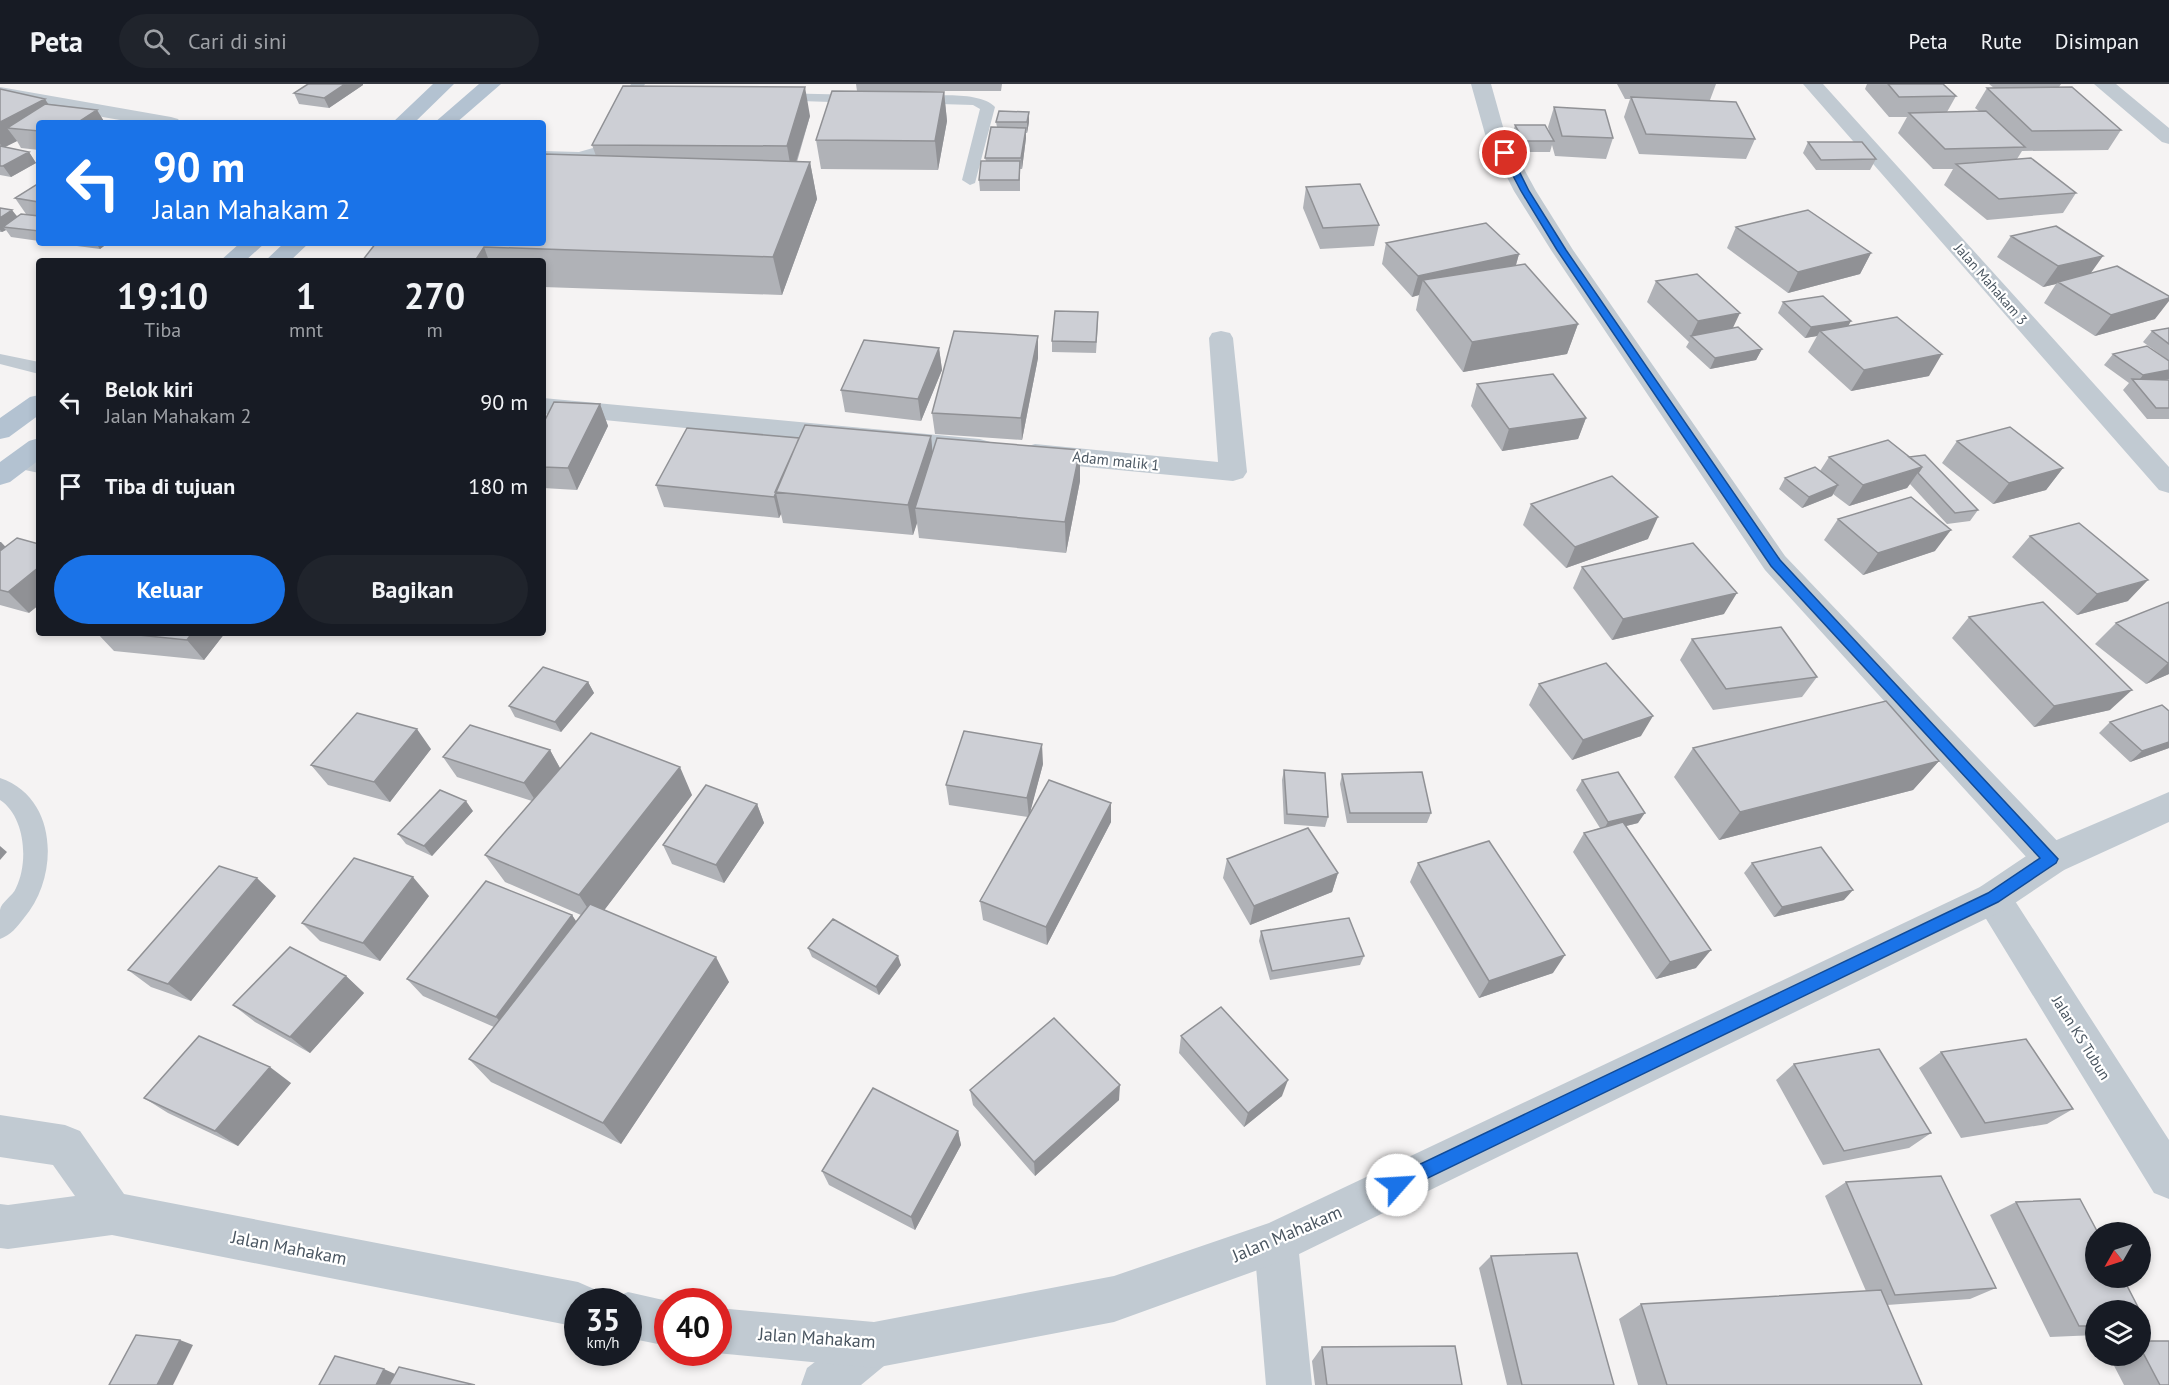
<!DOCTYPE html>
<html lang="id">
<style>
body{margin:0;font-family:"PT Sans",sans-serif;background:#20242c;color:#f1f3f6;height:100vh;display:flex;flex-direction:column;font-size:22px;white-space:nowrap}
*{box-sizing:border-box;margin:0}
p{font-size:20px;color:#9ea1a6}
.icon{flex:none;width:33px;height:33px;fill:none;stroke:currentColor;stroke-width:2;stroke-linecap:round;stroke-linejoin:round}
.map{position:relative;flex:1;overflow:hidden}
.details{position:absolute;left:36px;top:174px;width:510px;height:378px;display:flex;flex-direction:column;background:#171b24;border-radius:6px;box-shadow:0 3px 9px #0003}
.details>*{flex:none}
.banner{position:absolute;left:36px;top:36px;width:510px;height:126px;border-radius:6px;box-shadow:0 3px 9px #0003;background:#1a73e8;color:#fff;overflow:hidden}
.needle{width:39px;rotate:231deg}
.tools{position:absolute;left:2085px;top:1138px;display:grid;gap:12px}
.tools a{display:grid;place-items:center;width:66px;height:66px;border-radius:50%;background:#171b24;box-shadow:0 3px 9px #0003;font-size:30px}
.speed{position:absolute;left:564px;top:1204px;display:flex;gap:12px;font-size:30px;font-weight:700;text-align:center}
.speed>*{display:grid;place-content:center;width:78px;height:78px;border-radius:50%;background:#171b24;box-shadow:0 3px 9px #0003;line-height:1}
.speed small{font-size:15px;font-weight:400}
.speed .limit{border:9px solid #d22;background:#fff;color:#111}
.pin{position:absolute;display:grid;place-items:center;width:51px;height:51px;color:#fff;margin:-26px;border:3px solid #fff;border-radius:50%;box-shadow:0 2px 6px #0007}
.me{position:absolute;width:66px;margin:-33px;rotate:64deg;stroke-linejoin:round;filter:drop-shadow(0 0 4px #0008)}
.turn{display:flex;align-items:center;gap:21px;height:126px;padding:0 18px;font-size:27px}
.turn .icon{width:78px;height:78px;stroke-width:2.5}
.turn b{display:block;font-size:42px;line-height:51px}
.eta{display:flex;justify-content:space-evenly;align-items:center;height:102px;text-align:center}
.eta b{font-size:36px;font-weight:800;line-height:42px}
.button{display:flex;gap:12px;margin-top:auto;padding:12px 18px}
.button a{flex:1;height:69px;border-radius:36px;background:#1a73e8;color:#fff;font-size:24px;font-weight:800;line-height:69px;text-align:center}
.button a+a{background:#20242c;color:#f1f3f6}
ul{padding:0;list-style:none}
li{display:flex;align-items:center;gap:18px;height:84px;padding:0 18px}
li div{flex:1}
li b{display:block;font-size:22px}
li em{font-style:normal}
header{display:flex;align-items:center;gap:36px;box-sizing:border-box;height:84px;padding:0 30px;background:#171b24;border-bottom:2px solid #363941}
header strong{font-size:28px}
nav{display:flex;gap:33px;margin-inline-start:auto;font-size:21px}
.search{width:420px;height:54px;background:#20242c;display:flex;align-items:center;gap:15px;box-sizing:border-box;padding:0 21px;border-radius:33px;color:#9ea1a6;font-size:22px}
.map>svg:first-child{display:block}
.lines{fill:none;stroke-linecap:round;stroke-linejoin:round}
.service{fill:#c1cad2;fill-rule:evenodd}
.minor{fill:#c1cad2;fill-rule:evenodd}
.tertiary{fill:#c1cad2;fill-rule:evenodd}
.primary{fill:#b3c2d1;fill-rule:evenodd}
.wall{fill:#b0b2b7}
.shaded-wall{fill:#909195}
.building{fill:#cdcfd5;stroke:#909195;stroke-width:1.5}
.route{fill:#1a73e8;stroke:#114b97;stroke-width:1.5}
.labels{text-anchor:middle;stroke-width:4.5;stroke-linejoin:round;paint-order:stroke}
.far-street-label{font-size:14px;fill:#4a5661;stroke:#fff}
.street-label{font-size:15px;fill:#4a5661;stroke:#fff}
.near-street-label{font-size:18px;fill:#4a5661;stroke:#fff}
</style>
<header>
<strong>Peta</strong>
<div class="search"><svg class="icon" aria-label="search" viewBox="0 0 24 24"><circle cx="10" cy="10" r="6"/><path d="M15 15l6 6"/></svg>Cari di sini</div>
<nav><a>Peta</a><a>Rute</a><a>Disimpan</a></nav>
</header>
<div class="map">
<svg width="2169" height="1301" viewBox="0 0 2169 1301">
<rect width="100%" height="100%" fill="#f5f3f3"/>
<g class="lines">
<path class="service" d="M631,0H645L604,70L580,78L543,77V67L579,68L593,64Z
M774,9L862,11L869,15L862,19L769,16L767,13Z
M912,12C933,12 981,7 995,23L975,99L970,101L962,96L980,25L973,21L907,19L905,16L907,13Z
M0,270L39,278V290L0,280Z
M0,694C59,714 59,793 24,834C17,843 11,851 0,855C0,846 0,835 0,826C1,818 13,812 16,804C29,778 25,732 0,716Z"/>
<path class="minor" d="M1471,0H1491L1505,50L1536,107L1573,166L1785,472L2064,764L2069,775L2064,786L2051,790L2038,786L1765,486L1551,166L1514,107L1485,50Z
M1803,0H1823L2169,383V409L2159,406Z
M2094,0H2116L2169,44V60L2162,58Z
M0,3L171,33L178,35L181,39H137L0,15Z
M1221,247L1230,249L1233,254L1247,388L1243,394L1233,397L1035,378L1025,375L1021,369L1025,363L1035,360L1218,378L1209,254L1212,249Z
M543,314L980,355L990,358L993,364L990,370L980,373L543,330Z
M21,368L39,371V389L11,383L7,377L11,371Z
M1993,798L2006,803L2169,1056V1115L2154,1109L1980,825L1975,814L1980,803Z
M1276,1137L1291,1144L1298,1159L1312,1301H1266L1254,1159L1261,1144Z
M874,1238L890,1245L897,1261L890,1277L861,1301H801L807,1284L858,1245Z"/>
<path class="tertiary" d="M2169,708V738L2064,786L2006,825L1291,1174L1114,1238L874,1284L716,1269H718V1224L874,1238L1114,1192L1269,1139L1980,803L2038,764Z
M0,1031L65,1041L80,1047L124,1110L578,1198L594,1205L599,1218H578V1243L112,1151L8,1165L0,1164V1120L8,1121L75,1112L53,1081L0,1073Z
M628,1208L672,1218H668V1262L628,1254V1218H611L612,1215Z"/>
<path class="primary" d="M433,0H454L414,39H392Z
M479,0H501L456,39H434Z
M240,159H265L245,177H220Z
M284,159H309L290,177H265Z
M39,311V331L9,353L0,355V334L30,313Z
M39,354V376L10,398L0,401V378L29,357Z"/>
</g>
<path class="wall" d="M856,0H1002L1001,7H865L944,8L947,37L938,86L821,85L816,56L857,7Z
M1617,0H1716L1710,16L1755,55L1746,75L1639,70L1624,33L1630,15H1625Z
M1867,0H1943L1956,12L1947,28L1979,27L1975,24L1987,4H1994L1989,0H2061L2059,3L2121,46L2108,66L2022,67L2017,75L2076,109L2063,129L1987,136L1944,101L1953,85H1933L1898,49L1907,33H1889L1865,5Z
M363,1L329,24L299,20L294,9Z
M0,5L49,20L97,26L105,39H39V66L21,64L17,57L5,63L29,68L36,79L11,93L0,91Z
M1554,23L1613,54L1606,75L1555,72L1552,61L1550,68H1521L1512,52L1515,41L1550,51L1548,43Z
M810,32L797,78H810L817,115L782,211L543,203V177H362L596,72L592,61Z
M996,38H1029L1027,49H1026V54L1022,85H1020V107H980L979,96L986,77L985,74L997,43Z
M1808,58L1876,75L1870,86H1816L1803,69Z
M39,99V157L11,153L6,146L2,148H0V124L17,132L26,130L15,114Z
M1306,103L1379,141L1374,162L1320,165L1303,124Z
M1736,143L1871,169L1860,190L1788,209L1727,164Z
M2011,152L2091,189L2155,235L2095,252L2044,219L2056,200L2043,203L1997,173Z
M54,159H108L100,165Z
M1386,159L1519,170L1516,181L1578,240L1567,270L1463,288L1416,226L1419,211L1412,213L1382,180Z
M1656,197L1733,244L1762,265L1756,276L1710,285L1686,263L1689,258L1647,218Z
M1783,218L1848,242L1929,292L1851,307L1808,268L1817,252L1805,254L1778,229Z
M1098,239L1096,269L1052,268V257Z
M2169,244V295L2162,296H2169V335H2147L2123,306L2129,299L2104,281L2113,270L2168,276L2143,258L2152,247Z
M1038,252V274L1022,356L935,350L932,329Z
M939,264L942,286L921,337L845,328L841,306Z
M1477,300L1586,334L1578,355L1502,367L1471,322Z
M600,320L608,342L577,406L543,404V340Z
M931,352L932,367L1080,366V397L1066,469L919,454L917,439L913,451L783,439L781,430L779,434L664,423L656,401L799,354Z
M1888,356L1978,426L1970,437L1947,440L1910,400L1907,404L1849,422L1833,410L1832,412L1802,424L1779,405L1785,394L1820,387L1829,373Z
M1957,357L2063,384L2046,406L1993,420L1942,379Z
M1531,420L1648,455L1566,484L1523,441Z
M1838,435L1935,467L1863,491L1824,456Z
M2030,452L2128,517L2077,531L2012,473Z
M0,458L29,529L0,521Z
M1582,483L1724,530L1612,556L1573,504Z
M2169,518V590L2146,600L2095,560L2116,539Z
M1969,533L2110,626L2034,643L1952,554Z
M97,549H225L204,576L114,567Z
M1692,555L1817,593L1802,613L1713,626L1680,576Z
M588,598L594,609L561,648L515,633L509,622Z
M1539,600L1641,652L1572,676L1529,621Z
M2110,638L2169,664L2130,678L2099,649Z
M1693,664L1939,677L1913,706L1719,756L1674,693Z
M431,665L390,718L328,701L311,681Z
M550,666L560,684L692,711L604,826L729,898L621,1060L491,998L469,975L494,943L423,912L407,895L572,831L576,838L581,831L505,798L485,771L532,717L457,693L443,673Z
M1043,680L1029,731L1111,738L1047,861L983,836L980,817L1028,733L949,721L946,701Z
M1284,686L1328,733L1325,743L1284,740L1282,696Z
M1342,690L1431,729L1427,739H1347L1340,700Z
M1582,696L1638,739L1626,742L1696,884L1656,895L1573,768L1584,749L1600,744L1576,706Z
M757,720L764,739L724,799L672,780L663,761Z
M473,727L432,772L406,760L398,750Z
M1227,775L1338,789L1332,808L1250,841L1223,794Z
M1418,779L1553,889L1479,914L1410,798Z
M1752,779L1844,816L1774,833L1744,789Z
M276,812L191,917L151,903L128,886Z
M429,812L380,877L320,857L302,839Z
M1261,847L1364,872L1360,881L1270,896L1259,857Z
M808,864L901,881L879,911L812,873Z
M346,892L364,909L310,969L255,938L233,921Z
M1181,952L1282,1012L1244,1043L1179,969Z
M1941,968L2073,1025L2047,1040L1961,1054L1919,984Z
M1794,980L1931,1049L1909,1064L1823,1081L1776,996Z
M291,999L238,1062L168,1029L144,1014Z
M970,1006L1119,1016L1035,1092L973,1021Z
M958,1047L961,1061L915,1146L829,1101L822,1087Z
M1846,1098L1996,1204L1970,1215L1887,1221L1922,1301H1638L1619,1235L1641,1220L1866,1207L1825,1112Z
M2016,1118L2096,1227V1251L2050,1253L1990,1131Z
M1491,1172L1614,1301H1507L1479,1184Z
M2140,1257L2169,1301H2124L2109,1272H2140Z
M1322,1263L1462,1301H1315L1312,1277Z"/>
<path class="shaded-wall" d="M345,0H363V1L329,24L324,14Z
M805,3L810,32L792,91L787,62Z
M944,8L947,37L938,86L935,57Z
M45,15L58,35L7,44L17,57L3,64L0,60V38Z
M97,26L105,39H77Z
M1029,28V38L1027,49V38Z
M1026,44V54L1022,85L1021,74Z
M29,68L36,79L11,93L3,82Z
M810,78L817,115L782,211L773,173Z
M12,126L20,136L3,143L6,146L2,148L0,146V134Z
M96,159H108L100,165Z
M484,163L489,177H475Z
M1871,169L1860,190L1788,209L1798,188Z
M1519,170L1513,191L1423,196L1419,211L1412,213L1418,192Z
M2103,172L2088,193L2058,198L2056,200L2043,203L2058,182Z
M2169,214V217L2155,235L2095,252L2111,231Z
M1740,229L1730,250L1691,252L1688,258L1698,237Z
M1851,237L1845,248L1820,247L1817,252L1805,254L1811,243Z
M1578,240L1567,270L1463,288L1472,258Z
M1038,252V274L1022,356L1021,334Z
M939,264L942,286L921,337L918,315Z
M1762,265L1756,276L1710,285L1715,274Z
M1942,270L1929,292L1851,307L1864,286Z
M2169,286V295L2137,302L2136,300L2143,291Z
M600,320L608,342L577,406L568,384Z
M1586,334L1578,355L1502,367L1509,345Z
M931,352L934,383L915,424L917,439L913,451L908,421Z
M1080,366V397L1066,469L1065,438Z
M1922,383L1907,404L1849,422L1863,401Z
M2063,384L2046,406L1993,420L2009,399Z
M1838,401L1832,412L1802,424L1809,413Z
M776,409L781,430L779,434L774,413Z
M1658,433L1648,455L1566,484L1575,463Z
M1951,446L1935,467L1863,491L1878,469Z
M0,458H1L21,479L0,496Z
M39,483V521L29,529L8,508Z
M2148,496L2128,517L2077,531L2097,510Z
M1737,509L1724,530L1612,556L1623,535Z
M192,549H225L204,576L187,556Z
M2168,579H2169V590L2146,600Z
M588,598L594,609L561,648L555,638Z
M2132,606L2110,626L2034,643L2054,622Z
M1653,632L1641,652L1572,676L1583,656Z
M417,645L431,665L390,718L374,698Z
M2169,658V664L2130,678L2142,667Z
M1042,660L1043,680L1029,733L1027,714Z
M550,666L561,686L537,719L524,699Z
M1939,677L1913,706L1719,756L1740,728Z
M680,683L692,711L596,837L579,811Z
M466,717L473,727L432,772L424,762Z
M1111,719V738L1047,861L1046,843Z
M757,720L764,739L724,799L716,781Z
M1645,729L1638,739L1602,748L1608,738Z
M0,762L7,768L0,776Z
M1338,789L1332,808L1250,841L1254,822Z
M413,793L429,812L380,877L363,859Z
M257,794L276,812L191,917L168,900Z
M1853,806L1844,816L1774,833L1782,823Z
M572,831L584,849L510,949L496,933Z
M1711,866L1696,884L1656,895L1670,878Z
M1565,871L1553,889L1479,914L1489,897Z
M898,872L901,881L879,911L876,903Z
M716,873L729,898L621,1060L603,1039Z
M346,892L364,909L310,969L290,953Z
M270,983L291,999L238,1062L215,1047Z
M1288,996L1282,1012L1244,1043L1248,1029Z
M1120,1001L1119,1016L1035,1092L1034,1078Z
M958,1047L961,1061L915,1146L911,1133Z
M180,1256L193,1261L173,1301H157Z
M384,1285L395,1290L389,1301H376Z"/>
<path class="building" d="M308,0H345L324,14L294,9Z
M1888,0H1943L1956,12L1899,13Z
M623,2L805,3L787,62L592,61Z
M2072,3L2121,46L2032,47L1987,4Z
M0,5L45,15L0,38Z
M832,7L944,8L935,57L816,56Z
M1631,13L1736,18L1755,55L1646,50Z
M45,20L97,26L77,39H39V47L7,44Z
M1554,23L1605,26L1613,54L1562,52Z
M999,27L1029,28L1027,38H996Z
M1986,27L2025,63L1945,65L1909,29Z
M1515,41H1545L1554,57H1524Z
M991,43L1026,44L1021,74H985Z
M1808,58H1862L1876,75L1821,76Z
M0,62L29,68L3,82H0Z
M543,70L810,78L773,173L484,163L475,177H362L376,159H543Z
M2031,74L2076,109L1999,115L1956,80Z
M981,77H1020L1019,96H979Z
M39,99V118L15,114Z
M1360,100L1379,141L1323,144L1306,103Z
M0,124L12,126L0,134Z
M1808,126L1871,169L1798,188L1736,143Z
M21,130L39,132V147L3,143Z
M1486,139L1519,170L1418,192L1386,159Z
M2056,142L2103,172L2058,182L2011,152Z
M1525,180L1578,240L1472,258L1423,196Z
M2117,182L2169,212V214L2111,231L2058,198Z
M1697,190L1740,229L1698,237L1656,197Z
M1823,212L1851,237L1811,243L1783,218Z
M1055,227L1098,228L1096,258L1052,257Z
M1897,233L1942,270L1864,286L1820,247Z
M1738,243L1762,265L1715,274L1691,252Z
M2169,244V260L2152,247Z
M954,247L1038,252L1021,334L932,329Z
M864,256L939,264L918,315L841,306Z
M2147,262L2169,277V286L2143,291L2113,270Z
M1553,290L1586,334L1509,345L1477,300Z
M2132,295L2169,296V324H2156Z
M554,318L600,320L568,384L543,383V340Z
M805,341L931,352L908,421L775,408Z
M2010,343L2063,384L2009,399L1957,357Z
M687,344L799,354L774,413L656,401Z
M937,354L1080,366L1065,438L915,424Z
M1888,356L1922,383L1863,401L1829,373Z
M1925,371L1978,426L1955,429L1918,389L1922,383L1909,373Z
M1815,383L1838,401L1809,413L1785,394Z
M1612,392L1658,433L1575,463L1531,420Z
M1911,413L1951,446L1878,469L1838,435Z
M2079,439L2148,496L2097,510L2030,452Z
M17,454L39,460V483L8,508L0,506V467Z
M1693,459L1737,509L1623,535L1582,483Z
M2043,518L2132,606L2054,622L1969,533Z
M2169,518V579H2168L2116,539Z
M1781,543L1817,593L1726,605L1692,555Z
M119,549H192L187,556Z
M1606,579L1653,632L1583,656L1539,600Z
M543,583L588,598L555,638L509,622Z
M1886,617L1939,677L1740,728L1693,664Z
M2162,621L2169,627V658L2142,667L2110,638Z
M357,629L417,645L374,698L311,681Z
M470,641L550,666L524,699L443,673Z
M964,647L1042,660L1027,714L946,701Z
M591,649L680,683L579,811L485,771Z
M1284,686L1325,689L1328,733L1287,730Z
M1422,688L1431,729H1350L1342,690Z
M1618,688L1645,729L1608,738L1582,696Z
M1049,696L1111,719L1046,843L980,817Z
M706,701L757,720L716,781L663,761Z
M440,706L466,717L424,762L398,750Z
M1623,738L1711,866L1670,878L1584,749Z
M1308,744L1338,789L1254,822L1227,775Z
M1489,757L1565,871L1489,897L1418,779Z
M1821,763L1853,806L1782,823L1752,779Z
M354,774L413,793L363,859L302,839Z
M219,782L257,794L168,900L128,886Z
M486,797L572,831L496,933L407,895Z
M590,820L716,873L603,1039L469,975Z
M1349,834L1364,872L1272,887L1261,847Z
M833,835L898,872L876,903L808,864Z
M290,863L346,892L290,953L233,921Z
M1221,923L1288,996L1248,1029L1181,952Z
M1054,934L1120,1001L1034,1078L970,1006Z
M199,952L270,983L215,1047L144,1014Z
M2026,955L2073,1025L1985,1039L1941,968Z
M1879,965L1931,1049L1844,1067L1794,980Z
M873,1004L958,1047L911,1133L822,1087Z
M1941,1092L1996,1204L1895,1211L1846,1098Z
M2080,1115L2098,1149H2096V1194H2123L2140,1227H2096V1242H2079L2016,1118Z
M1577,1169L1614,1301H1522L1491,1172Z
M1881,1206L1922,1301H1667L1641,1220Z
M2140,1227L2147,1239L2140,1240Z
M136,1251L180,1256L157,1301H109Z
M2140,1257H2169V1301H2160L2140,1263Z
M1455,1262L1462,1301H1327L1322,1263Z
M335,1272L384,1285L376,1301H319Z
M399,1283L475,1301H389Z"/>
<path class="route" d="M1505,66L1510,69L1529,107L1566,166L1780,476L2058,775L2056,779L1998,818L1397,1109L1391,1107L1388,1101L1391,1094L1988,809L2040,774L1771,482L1557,166L1521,107L1501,69Z"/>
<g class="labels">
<g class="far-street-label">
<text transform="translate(1991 200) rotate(49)" y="5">Jalan Mahakam 3</text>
</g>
<g class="street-label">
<text transform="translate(1116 377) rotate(6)" y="5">Adam malik 1</text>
<text transform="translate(2081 954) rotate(58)" y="5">Jalan KS Tubun</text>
</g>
<g class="near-street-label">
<text transform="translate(1287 1150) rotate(-23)" y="6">Jalan Mahakam</text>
<text transform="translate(289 1164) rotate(11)" y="6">Jalan Mahakam</text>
<text transform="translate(817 1254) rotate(4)" y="6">Jalan Mahakam</text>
</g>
</g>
</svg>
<div class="tools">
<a><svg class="needle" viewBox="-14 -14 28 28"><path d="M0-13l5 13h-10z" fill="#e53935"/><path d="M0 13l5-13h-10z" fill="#9ea1a6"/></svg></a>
<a><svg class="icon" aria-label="layers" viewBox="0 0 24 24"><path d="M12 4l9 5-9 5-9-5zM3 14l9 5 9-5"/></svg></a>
</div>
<div class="speed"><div>35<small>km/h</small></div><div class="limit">40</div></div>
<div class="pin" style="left:1505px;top:69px;background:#d93025"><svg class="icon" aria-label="arrive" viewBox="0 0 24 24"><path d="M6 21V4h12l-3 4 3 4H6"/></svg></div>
<svg class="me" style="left:1397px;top:1101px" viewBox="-20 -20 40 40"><circle r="19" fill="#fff"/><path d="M0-13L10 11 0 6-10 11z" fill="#1a73e8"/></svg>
<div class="banner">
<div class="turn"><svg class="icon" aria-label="left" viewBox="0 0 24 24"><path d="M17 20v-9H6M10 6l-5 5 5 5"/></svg><div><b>90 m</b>Jalan Mahakam 2</div></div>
</div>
<section class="details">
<div class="eta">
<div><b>19:10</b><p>Tiba</p></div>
<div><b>1</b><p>mnt</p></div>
<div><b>270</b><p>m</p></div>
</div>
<ul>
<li><svg class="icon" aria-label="left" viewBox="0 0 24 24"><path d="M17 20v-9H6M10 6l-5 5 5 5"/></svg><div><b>Belok kiri</b><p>Jalan Mahakam 2</p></div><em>90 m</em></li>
<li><svg class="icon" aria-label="arrive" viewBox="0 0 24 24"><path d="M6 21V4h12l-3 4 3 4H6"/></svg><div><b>Tiba di tujuan</b></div><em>180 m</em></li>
</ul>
<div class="button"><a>Keluar</a><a>Bagikan</a></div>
</section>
</div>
